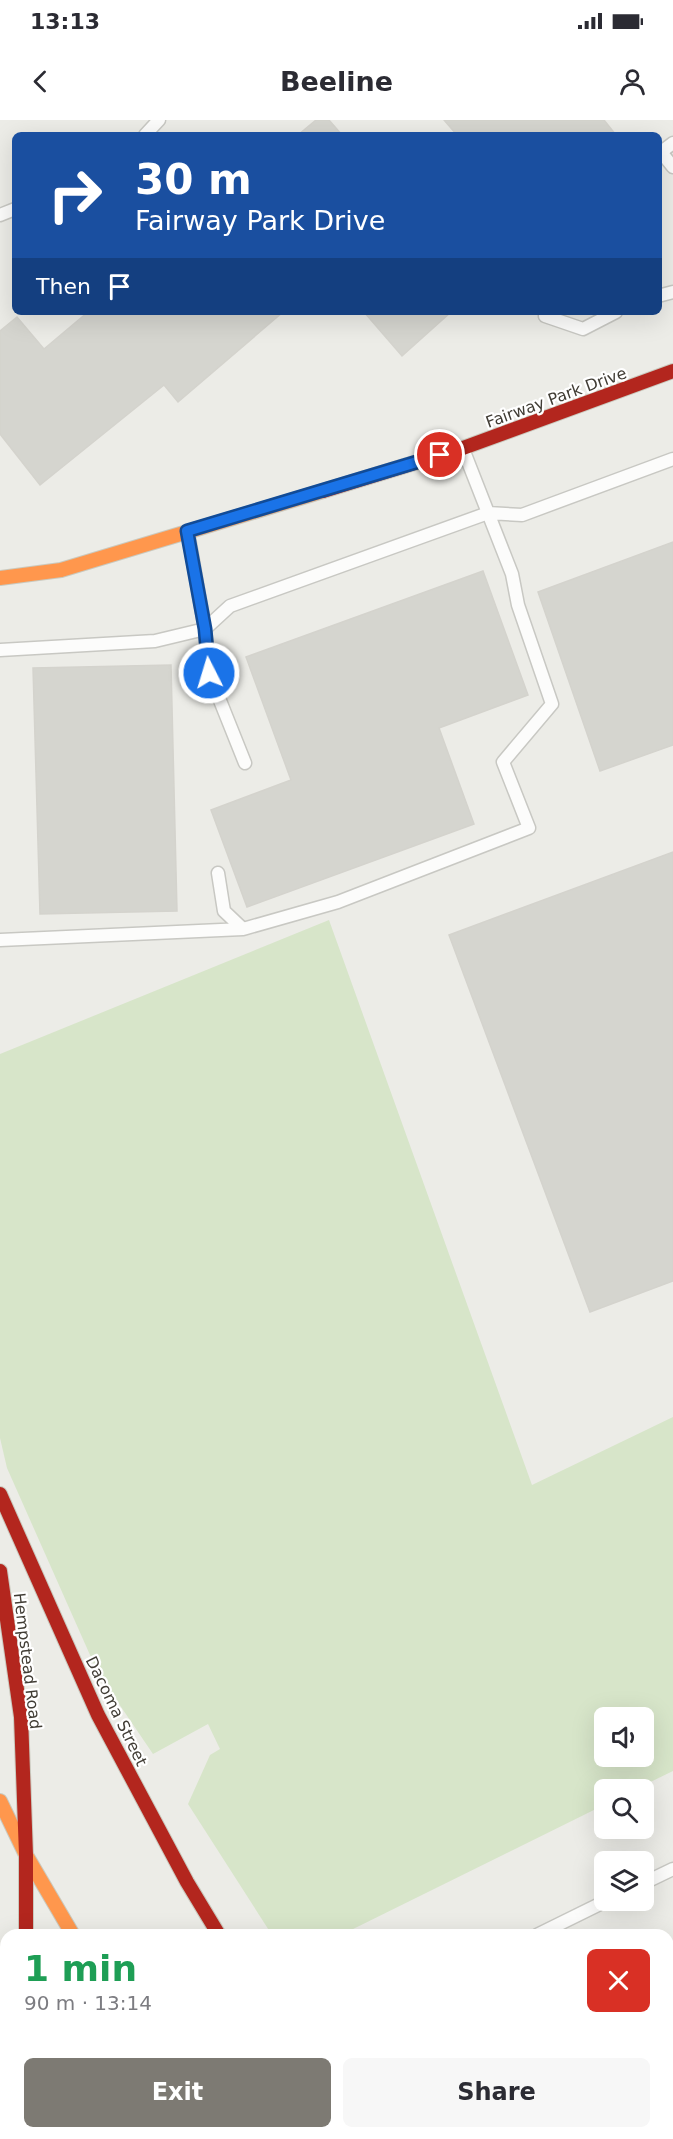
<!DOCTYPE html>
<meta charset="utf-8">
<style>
body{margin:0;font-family:"DejaVu Sans",sans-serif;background:#f7f7f7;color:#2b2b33;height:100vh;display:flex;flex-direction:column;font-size:22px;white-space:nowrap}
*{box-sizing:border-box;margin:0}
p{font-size:20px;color:#7c7c81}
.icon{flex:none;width:33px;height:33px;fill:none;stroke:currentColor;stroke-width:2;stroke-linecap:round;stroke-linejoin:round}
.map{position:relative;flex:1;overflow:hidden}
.sheet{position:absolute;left:0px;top:1809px;width:674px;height:210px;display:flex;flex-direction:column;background:#fff;border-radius:18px 18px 0 0;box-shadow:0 6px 24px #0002}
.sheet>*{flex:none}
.guide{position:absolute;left:12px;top:12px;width:650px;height:183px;border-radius:9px;box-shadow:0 6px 24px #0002;background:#1a4fa0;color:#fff;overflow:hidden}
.fabs{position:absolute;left:594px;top:1587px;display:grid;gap:12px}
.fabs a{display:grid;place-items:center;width:60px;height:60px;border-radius:9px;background:#fff;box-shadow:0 6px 24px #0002;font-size:30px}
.pin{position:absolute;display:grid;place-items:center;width:51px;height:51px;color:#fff;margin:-26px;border:3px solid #fff;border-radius:50%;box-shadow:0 2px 6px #0007}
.me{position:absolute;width:66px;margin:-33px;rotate:355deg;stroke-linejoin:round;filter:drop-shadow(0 0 4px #0008)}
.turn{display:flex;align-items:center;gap:21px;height:126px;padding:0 24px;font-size:27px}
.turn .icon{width:78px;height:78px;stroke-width:2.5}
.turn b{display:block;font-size:42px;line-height:51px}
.then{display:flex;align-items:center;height:57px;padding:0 24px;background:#0003;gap:12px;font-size:22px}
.round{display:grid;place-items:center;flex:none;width:63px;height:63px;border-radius:9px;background:#f7f7f7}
.headline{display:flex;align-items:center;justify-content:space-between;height:102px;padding:0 24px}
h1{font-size:36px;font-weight:600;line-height:45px;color:#1e9e55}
.primary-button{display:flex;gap:12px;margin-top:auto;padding:12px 24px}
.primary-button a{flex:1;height:69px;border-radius:9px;background:#7d7a73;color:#fff;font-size:24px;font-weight:600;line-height:69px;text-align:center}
.primary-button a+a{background:#f7f7f7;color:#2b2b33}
.status{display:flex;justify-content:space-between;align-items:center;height:42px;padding:0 30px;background:#fff;direction:ltr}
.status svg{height:16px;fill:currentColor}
header{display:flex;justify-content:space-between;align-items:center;height:78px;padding:0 24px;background:#fff;font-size:27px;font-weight:600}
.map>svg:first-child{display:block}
.green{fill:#d7e5c9;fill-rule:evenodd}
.building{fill:#d5d5cf;stroke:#d4d3cd;stroke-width:1.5}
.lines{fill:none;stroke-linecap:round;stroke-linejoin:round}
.lane-casing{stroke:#c8c8c3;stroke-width:15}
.street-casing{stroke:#c8c8c3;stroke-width:28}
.fast-casing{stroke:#cac9be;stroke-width:16}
.slow-casing{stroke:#cac9be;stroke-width:16}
.jam-casing{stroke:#cac9be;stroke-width:16}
.lane{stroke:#fcfcfb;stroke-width:12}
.street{stroke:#fcfcfb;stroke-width:26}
.fast{stroke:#63d668;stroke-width:14}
.slow{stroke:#ff974d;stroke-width:14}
.jam{stroke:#b3261e;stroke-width:14}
.route-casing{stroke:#114b97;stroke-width:15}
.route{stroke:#1a73e8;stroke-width:10}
.labels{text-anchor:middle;stroke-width:4.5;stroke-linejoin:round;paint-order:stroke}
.street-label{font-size:16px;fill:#413d35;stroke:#fff}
</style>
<div class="status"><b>13:13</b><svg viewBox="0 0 49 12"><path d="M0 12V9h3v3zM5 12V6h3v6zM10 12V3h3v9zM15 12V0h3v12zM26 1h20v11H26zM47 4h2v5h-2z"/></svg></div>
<header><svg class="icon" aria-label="back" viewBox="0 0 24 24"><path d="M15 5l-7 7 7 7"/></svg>Beeline<svg class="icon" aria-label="person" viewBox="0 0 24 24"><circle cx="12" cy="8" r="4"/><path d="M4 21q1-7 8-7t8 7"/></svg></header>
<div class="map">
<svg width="673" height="2019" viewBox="0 0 673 2019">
<rect width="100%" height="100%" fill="#ecece7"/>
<path class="green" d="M329,800L532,1365L673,1297V1651L636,1669L604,1670V1685L345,1813L336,1815H272L188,1684L210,1635L220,1629L208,1604L153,1634L98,1553L7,1348L0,1318V934ZM604,1598H644V1636H604Z"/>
<path class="building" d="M316,0H329L342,15H298Z
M444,0H604L616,15H457Z
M88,192H283L178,282L164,265L40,365L0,314V211L17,197L44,229Z
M364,192H451L402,236Z
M673,422V625L600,651L538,472Z
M483,451L528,575L439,608L474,704L247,787L211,690L291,660L246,537Z
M171,545L177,791L40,794L33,548Z
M673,732V1161L590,1192L449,815Z
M673,1955V2019H555L553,2017L570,2013H668V1960Z"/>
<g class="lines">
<defs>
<path id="lane" d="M145,15L159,0
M673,23L661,32L673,47
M0,95L15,89
M658,176L673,172
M545,196L583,209L616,192
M0,530L155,521L205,509L188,413
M245,643L209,553L205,509L230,486L488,393L522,395L673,339
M218,753L224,791L243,809L338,782L529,708L503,642L552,584L518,485L512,454L463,329
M0,820L243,809
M644,1763L673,1749
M537,1815L608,1780"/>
<path id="street" d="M668,1889L673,1886
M402,2019L410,2013"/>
<path id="fast" d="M248,2013L253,2019
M21,2019L22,2013"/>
<path id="slow" d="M0,458L61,450L323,371
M0,1681L26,1735L73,1815"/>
<path id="jam" d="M323,371L463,328L673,251
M0,1374L98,1595L187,1762L219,1815
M0,1451L21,1597L26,1735V1815
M358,2013L363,2019"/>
</defs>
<use href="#lane" class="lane-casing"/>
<use href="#street" class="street-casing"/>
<use href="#fast" class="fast-casing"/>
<use href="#slow" class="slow-casing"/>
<use href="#jam" class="jam-casing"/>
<use href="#lane" class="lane"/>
<use href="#street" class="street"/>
<use href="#fast" class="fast"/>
<use href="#slow" class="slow"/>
<use href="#jam" class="jam"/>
</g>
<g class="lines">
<defs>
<path id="route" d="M209,553L205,509L187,411L440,335"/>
</defs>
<use href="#route" class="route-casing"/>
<use href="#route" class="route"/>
</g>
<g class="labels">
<g class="street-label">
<text transform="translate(556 277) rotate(-20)" y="6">Fairway Park Drive</text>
<text transform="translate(28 1541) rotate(83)" y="6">Hempstead Road</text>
<text transform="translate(117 1591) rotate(64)" y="6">Dacoma Street</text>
</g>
</g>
</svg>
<div class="fabs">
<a><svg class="icon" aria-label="sound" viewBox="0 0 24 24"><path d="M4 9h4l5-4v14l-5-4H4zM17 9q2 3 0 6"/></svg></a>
<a><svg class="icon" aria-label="search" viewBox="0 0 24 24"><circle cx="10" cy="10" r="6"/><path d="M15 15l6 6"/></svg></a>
<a><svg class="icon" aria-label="layers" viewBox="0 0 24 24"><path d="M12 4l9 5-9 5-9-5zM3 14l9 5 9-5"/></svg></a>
</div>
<div class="pin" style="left:440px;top:335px;background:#d93025"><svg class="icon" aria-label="arrive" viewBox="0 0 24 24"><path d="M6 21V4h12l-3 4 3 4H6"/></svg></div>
<svg class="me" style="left:209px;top:553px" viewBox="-20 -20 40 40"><circle r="17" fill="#1a73e8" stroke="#fff" stroke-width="3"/><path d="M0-11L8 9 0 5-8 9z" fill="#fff"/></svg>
<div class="guide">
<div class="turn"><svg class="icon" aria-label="right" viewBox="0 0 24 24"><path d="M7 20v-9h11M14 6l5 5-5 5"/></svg><div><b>30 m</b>Fairway Park Drive</div></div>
<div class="then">Then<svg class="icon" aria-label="arrive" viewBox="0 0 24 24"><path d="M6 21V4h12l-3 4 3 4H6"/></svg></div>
</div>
<section class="sheet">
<div class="headline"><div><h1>1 min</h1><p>90 m · 13:14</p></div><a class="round" style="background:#d93025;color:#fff"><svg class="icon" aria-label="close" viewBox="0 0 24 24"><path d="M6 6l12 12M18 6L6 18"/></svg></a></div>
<div class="primary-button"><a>Exit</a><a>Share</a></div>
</section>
</div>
